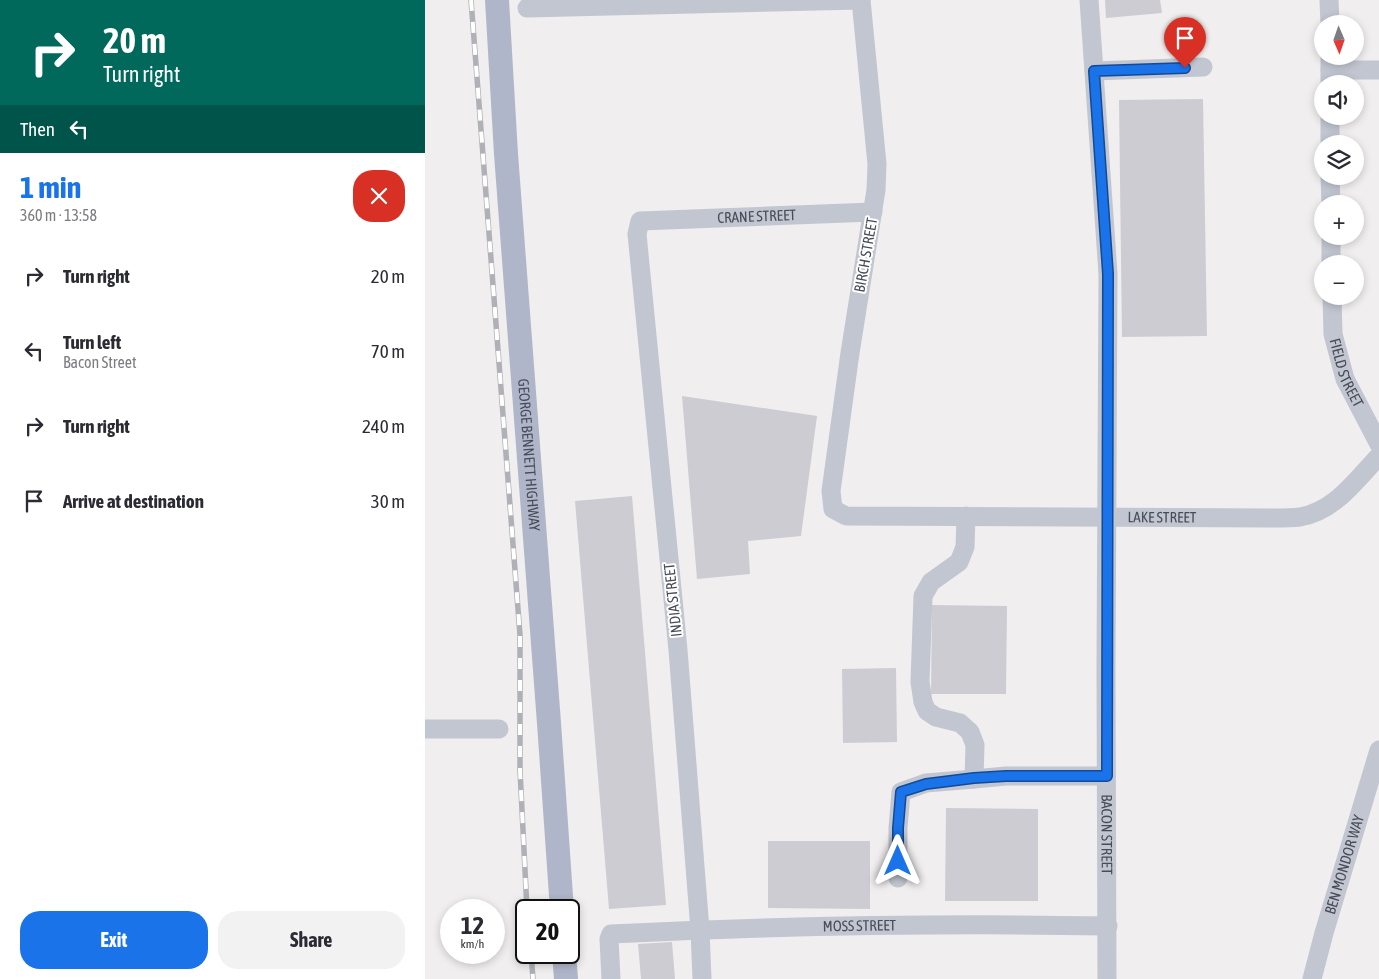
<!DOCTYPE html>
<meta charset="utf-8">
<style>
body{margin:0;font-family:"Asap Condensed",sans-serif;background:#f2f2f3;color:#2b2b33;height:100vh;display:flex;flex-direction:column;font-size:19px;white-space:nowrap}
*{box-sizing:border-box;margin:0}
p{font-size:16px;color:#7c7c81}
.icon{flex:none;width:28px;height:28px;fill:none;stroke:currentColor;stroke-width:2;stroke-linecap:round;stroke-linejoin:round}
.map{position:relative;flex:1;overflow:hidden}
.drawer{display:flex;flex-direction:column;background:#fff;width:425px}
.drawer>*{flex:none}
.guide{background:#00695c;color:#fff;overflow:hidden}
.needle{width:32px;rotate:178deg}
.buttons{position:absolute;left:889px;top:15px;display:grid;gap:10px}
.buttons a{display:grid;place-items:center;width:50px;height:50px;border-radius:50%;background:#fff;box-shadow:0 2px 8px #0003;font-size:25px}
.speed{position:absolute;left:15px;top:899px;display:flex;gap:10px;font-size:25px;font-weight:700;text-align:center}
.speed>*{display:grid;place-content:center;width:65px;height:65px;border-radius:50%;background:#fff;box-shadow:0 2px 8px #0003;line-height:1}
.speed small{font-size:12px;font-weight:400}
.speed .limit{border:2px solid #111;border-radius:8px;background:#fff;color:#111}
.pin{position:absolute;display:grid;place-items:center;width:42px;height:42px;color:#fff;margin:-51px -21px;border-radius:50% 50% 50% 0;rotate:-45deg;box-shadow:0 0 5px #0007}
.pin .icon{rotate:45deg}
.me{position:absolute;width:55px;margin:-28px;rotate:0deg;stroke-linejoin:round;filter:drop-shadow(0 0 4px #0008)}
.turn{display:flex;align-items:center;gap:18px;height:105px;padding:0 20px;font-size:22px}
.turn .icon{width:65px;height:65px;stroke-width:2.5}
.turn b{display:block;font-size:35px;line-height:42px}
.then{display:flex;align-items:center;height:48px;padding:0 20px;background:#0003;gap:10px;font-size:19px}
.round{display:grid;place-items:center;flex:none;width:52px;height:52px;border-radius:20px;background:#f2f2f3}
.head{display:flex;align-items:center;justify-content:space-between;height:85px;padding:0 20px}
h1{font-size:30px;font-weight:700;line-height:38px;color:#1a73e8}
.button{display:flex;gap:10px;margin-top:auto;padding:10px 20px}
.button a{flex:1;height:58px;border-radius:20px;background:#1a73e8;color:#fff;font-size:20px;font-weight:700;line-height:58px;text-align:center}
.button a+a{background:#f2f2f3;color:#2b2b33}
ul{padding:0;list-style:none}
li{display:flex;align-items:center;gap:15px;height:75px;padding:0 20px}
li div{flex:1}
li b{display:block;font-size:19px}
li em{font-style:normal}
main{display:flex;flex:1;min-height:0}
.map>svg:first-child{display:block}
.building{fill:#ccccd2}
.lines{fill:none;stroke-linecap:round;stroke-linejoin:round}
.minor{stroke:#c2c6d1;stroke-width:19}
.major{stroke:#b0b6ca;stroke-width:24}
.rail-casing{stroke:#b0b1b7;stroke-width:5.5}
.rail{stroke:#fff;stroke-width:4;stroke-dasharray:11;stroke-linecap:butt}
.route-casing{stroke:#114b97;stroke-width:12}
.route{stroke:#1a73e8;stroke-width:9}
.labels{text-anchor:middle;stroke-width:4;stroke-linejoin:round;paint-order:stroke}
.street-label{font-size:15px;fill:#484c59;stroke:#fff}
</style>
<main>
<section class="drawer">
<div class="guide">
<div class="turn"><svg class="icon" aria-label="right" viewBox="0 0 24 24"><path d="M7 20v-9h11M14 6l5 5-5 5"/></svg><div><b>20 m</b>Turn right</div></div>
<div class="then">Then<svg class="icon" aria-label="left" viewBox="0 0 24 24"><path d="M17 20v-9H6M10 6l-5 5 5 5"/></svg></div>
</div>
<div class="head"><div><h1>1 min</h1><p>360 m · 13:58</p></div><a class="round" style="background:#d93025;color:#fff"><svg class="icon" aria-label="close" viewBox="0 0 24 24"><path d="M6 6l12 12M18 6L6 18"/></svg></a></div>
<ul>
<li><svg class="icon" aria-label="right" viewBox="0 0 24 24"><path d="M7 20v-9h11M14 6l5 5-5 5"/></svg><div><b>Turn right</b></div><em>20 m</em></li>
<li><svg class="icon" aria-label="left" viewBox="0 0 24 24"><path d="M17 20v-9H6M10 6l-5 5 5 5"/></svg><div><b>Turn left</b><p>Bacon Street</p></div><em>70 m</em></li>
<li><svg class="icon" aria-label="right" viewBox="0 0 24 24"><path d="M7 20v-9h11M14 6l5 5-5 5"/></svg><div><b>Turn right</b></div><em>240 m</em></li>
<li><svg class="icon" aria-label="arrive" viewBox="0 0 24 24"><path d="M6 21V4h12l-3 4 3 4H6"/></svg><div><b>Arrive at destination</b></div><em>30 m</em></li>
</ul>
<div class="button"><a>Exit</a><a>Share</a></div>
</section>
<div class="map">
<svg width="954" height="979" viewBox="0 0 954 979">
<rect width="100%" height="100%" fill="#f0eeee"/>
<path class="building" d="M680,0H735L737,13L681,18Z
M778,99L782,336L697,337L694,100Z
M257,396L392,416L376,536L323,541L325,574L272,579Z
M207,496L241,905L184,909L150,501Z
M507,605L582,606L581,694H506Z
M471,668L472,742L418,743L417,669Z
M521,808L613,809V901H520Z
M343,841H445V909L343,908Z
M247,942L250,979H216L213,944Z"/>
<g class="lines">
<g class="minor">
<path id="s1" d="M436,0L452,164L451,190L425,353L406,491L408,509L421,516L848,518C857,518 866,518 875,517C910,511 931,480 954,456"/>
<path id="s2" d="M664,0L683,274L681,669L682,979"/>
<path d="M904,0L905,24"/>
<path d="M102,8L436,0"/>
<path d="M905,56V84"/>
<path d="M905,70H954"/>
<path d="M669,71L778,67"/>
<path d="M905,116V144"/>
<path d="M905,176L906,204"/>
<path d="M906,236V264"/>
<path id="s3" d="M907,296L908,334L920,379L954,444"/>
<path d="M541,516L540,547L534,562L506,582L498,596L495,682L498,702L502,711L511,717L535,723L545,732L550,745L549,779"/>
<path d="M0,729H74"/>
<path d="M473,878V828L476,792L501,783L549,779L581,776H681"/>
<path id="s4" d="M186,979L184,939L186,934C351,926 517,923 683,926"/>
<path id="s5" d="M277,979L275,930L253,650L212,234L215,221L448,212"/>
<path id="s6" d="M887,979L899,933L954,750"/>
</g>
<g class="major">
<path id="s7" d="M72,0L81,154L124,723L137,910"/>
<path d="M139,952L141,979"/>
</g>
<defs>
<path id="rail" d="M46,0L95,635V770L102,910
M106,952L108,979"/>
</defs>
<use href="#rail" class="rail-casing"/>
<use href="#rail" class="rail"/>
</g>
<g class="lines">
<defs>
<path id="route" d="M473,861V828L476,792L501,784L549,778L581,776H682L683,274L669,71L760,68"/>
</defs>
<use href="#route" class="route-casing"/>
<use href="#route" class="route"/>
</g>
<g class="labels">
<g class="street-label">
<text dy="5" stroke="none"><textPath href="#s5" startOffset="878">CRANE STREET</textPath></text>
<text transform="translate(441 255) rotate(-80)" y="5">BIRCH STREET</text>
<text dy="5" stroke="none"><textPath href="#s3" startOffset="79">FIELD STREET</textPath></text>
<text dy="5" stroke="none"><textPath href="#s7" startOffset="456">GEORGE BENNETT HIGHWAY</textPath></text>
<text dy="5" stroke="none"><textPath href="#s1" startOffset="844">LAKE STREET</textPath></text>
<text transform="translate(248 600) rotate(-96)" y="5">INDIA STREET</text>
<text dy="5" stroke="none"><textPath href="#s2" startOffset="835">BACON STREET</textPath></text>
<text dy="5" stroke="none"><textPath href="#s6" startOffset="119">BEN MONDOR WAY</textPath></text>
<text dy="5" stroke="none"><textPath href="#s4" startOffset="294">MOSS STREET</textPath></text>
</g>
</g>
</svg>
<div class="buttons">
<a><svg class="needle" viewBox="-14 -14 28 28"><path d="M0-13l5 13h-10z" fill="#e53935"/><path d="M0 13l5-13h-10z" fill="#7c7c81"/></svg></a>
<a><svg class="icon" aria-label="sound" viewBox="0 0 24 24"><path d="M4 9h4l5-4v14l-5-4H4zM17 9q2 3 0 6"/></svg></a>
<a><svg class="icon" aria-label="layers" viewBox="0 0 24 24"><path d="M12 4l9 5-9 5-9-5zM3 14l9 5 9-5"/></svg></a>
<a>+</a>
<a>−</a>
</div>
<div class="speed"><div>12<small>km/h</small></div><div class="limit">20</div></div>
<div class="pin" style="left:760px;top:68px;background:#d93025"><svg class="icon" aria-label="arrive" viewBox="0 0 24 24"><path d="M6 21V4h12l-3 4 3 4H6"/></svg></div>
<svg class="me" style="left:473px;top:861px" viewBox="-20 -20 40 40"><path d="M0-17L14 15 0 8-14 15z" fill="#1a73e8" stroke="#fff" stroke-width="4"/></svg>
</div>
</main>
